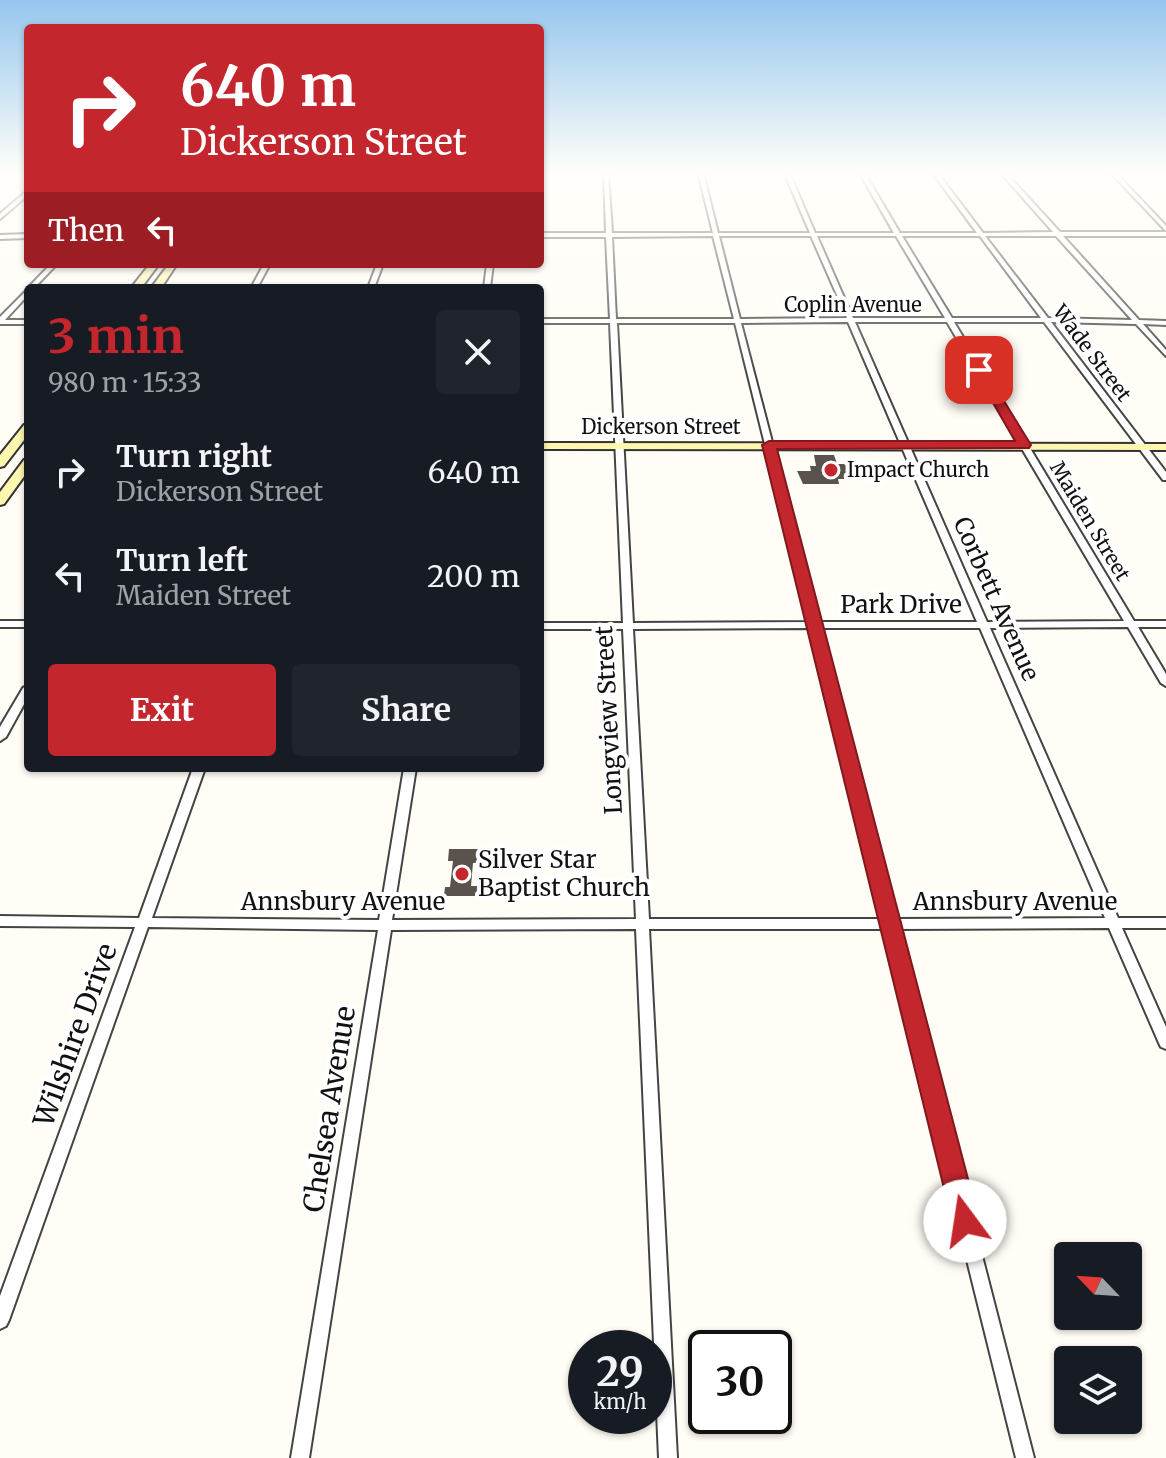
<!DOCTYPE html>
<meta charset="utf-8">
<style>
body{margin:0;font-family:Merriweather,serif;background:#20242c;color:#f1f3f6;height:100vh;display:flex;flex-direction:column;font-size:30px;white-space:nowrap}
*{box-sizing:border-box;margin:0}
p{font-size:26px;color:#9ea1a6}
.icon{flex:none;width:44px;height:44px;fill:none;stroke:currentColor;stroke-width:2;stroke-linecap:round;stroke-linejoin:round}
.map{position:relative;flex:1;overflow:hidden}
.sheet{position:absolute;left:24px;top:284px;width:520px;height:488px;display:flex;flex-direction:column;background:#171b24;border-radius:8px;box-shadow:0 2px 6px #0004}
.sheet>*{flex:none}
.guide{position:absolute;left:24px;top:24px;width:520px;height:244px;border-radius:8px;box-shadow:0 2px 6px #0004;background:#c4262e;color:#fff;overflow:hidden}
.needle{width:52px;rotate:295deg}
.fabs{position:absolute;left:1054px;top:1242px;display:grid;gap:16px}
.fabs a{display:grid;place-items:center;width:88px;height:88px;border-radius:8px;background:#171b24;box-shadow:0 2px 6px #0004;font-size:40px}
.speed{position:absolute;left:568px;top:1330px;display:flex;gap:16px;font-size:40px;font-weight:700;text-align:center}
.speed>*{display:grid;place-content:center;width:104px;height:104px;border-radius:50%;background:#171b24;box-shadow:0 2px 6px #0004;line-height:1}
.speed small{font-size:20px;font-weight:400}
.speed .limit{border:4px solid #111;border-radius:12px;background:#fff;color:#111}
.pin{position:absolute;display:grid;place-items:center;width:68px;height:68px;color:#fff;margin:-34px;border-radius:16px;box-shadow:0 4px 12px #0006}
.me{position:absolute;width:88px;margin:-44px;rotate:346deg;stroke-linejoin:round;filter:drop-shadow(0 0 6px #0008)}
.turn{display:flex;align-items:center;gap:28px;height:168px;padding:0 24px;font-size:36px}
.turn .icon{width:104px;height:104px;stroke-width:2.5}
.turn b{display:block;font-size:56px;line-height:68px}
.then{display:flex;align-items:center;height:76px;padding:0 24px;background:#0003;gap:16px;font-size:30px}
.round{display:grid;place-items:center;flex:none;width:84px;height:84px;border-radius:8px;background:#20242c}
.head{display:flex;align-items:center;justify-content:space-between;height:136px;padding:0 24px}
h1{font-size:48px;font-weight:700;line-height:60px;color:#c4262e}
.button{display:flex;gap:16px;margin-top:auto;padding:16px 24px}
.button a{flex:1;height:92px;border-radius:8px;background:#c4262e;color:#fff;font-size:32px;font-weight:700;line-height:92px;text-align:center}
.button a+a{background:#20242c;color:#f1f3f6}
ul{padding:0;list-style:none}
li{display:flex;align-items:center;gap:24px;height:104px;padding:0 24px}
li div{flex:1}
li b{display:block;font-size:30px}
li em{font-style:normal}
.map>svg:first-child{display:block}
.building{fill:#5a524d}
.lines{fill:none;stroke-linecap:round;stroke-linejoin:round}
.street-casing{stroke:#444;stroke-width:4}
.secondary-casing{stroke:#333;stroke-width:4}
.street{fill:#fff;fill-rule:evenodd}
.secondary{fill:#fff6b0;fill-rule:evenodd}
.route{fill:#c4262e;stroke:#7f191e;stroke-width:2}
.poi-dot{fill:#c4262e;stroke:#fff;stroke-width:3}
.labels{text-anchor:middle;stroke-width:8;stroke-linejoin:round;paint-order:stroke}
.far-street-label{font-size:20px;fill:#111;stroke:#fff}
.far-poi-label{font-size:20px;fill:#111;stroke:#fff;text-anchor:start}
.street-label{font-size:24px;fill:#111;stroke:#fff}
.poi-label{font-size:24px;fill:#111;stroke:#fff;text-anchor:start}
.near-street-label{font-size:28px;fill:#111;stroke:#fff}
</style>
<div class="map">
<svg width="1166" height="1458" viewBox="0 0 1166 1458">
<rect width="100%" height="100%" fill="#fffdf5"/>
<path class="building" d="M814,455H834L837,464H846L851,479H838L839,484H803L797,471H811L810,466H816Z
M449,849H483L481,863H473L471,886H478L476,896H444L445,887H450L453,861H448Z"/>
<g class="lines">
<defs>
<path id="street" d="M604,172H608L612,233H713L698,172H703L718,233H810L784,172H789L815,233H894L859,172H864L900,233H977L932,172H937L983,233L1053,232L1000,172H1005L1060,232H1166V236H1063L1139,320L1166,321V325L1143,324L1166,350V356L1136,324L1051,322L1166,472V480H1163L1044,322H954L1134,621H1166V627H1138L1166,674V686L1161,683L1128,627L990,628L1118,918H1166V928H1122L1166,1027V1049L1161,1047L1159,1043L1109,928L898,929L1034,1458H1016L885,929H649L677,1458H659L636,929L391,930L309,1458H291L378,930L148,927L9,1320L6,1326L0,1329V1296L135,927L0,926V916L139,918L193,768H205L152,918L379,920L404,768H416L392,920L636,919L623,629H540V623H623L610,323H540V319H610L606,237H540V233H606ZM713,236L734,319H616L612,237ZM719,236H811L847,318L740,319ZM817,236H896L945,318H853ZM902,236H980L1041,318H952ZM985,236H1056L1132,320L1048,318ZM848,322L977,622H819L741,323ZM855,322H947L1124,621L987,622ZM617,323H735L809,622L633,623ZM810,628L882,919H649L633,629ZM820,628H980L1105,918L895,919Z
M1110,172H1115L1166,226V231Z
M28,190V195L0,219V214Z
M28,234V238L0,239V235Z
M51,264H57L34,288H28Z
M264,264H270L257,288H251Z
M377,264H383L374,288H368Z
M487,264H493L490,288H484Z
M28,289V295L5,320H28V324H0V317Z
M0,621H28V627H0Z
M28,685V697L6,737L0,741V727L23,688Z"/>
<path id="secondary" d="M150,264H159L141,288H131Z
M169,264H177L161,288H151Z
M28,424V435L4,466L0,467V455L24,425Z
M540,443L1166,444V450L540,449Z
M28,459V471L4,504L0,505V492L24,460Z"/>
</defs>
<use href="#street" class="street-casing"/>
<use href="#secondary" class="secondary-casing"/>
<use href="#street" class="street"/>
<use href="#secondary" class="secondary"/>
</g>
<linearGradient id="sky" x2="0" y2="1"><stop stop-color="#95c6ee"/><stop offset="0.46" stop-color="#fffefa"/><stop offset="1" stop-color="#fffefa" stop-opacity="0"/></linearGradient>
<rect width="1166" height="376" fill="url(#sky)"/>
<path class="route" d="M975,368L985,370L1031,445L1029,448L777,449L979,1221L975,1230L965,1233L956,1230L952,1221L762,445L769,441H1015L974,370Z"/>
<g class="poi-dot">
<circle cx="831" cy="470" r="8"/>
<circle cx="462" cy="874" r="8"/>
</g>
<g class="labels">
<g class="far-street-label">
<text x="853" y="312">Coplin Avenue</text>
<text transform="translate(1092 353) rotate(53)" y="7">Wade Street</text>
<text x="661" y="434">Dickerson Street</text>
<text transform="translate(1090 521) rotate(59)" y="7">Maiden Street</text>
</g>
<g class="far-poi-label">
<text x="847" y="477">Impact Church</text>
</g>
<g class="street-label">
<text transform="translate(996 599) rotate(66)" y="8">Corbett Avenue</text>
<text x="901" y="613">Park Drive</text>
<text transform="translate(609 720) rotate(-93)" y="8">Longview Street</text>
<text x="343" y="910">Annsbury Avenue</text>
<text x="1015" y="910">Annsbury Avenue</text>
</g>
<g class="poi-label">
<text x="478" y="868">Silver Star<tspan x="478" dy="28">Baptist Church</tspan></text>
</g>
<g class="near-street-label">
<text transform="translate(75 1035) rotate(-70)" y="10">Wilshire Drive</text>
<text transform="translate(329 1109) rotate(-81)" y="10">Chelsea Avenue</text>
</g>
</g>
</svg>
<div class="fabs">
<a><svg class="needle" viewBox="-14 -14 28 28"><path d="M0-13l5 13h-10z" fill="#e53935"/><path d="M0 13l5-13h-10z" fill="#9ea1a6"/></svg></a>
<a><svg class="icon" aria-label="layers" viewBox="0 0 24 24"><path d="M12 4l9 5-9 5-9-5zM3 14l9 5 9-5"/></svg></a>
</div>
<div class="speed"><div>29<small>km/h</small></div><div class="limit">30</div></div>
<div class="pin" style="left:979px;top:370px;background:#d93025"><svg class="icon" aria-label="arrive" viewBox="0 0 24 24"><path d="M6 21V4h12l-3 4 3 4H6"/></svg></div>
<svg class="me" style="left:965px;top:1221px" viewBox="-20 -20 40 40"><circle r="19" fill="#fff"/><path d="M0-13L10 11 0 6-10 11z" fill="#c4262e"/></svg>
<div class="guide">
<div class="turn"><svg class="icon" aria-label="right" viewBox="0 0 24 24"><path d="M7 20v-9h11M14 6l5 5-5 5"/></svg><div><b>640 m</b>Dickerson Street</div></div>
<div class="then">Then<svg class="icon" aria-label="left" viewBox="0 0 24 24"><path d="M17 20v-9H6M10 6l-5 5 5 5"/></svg></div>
</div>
<section class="sheet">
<div class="head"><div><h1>3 min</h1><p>980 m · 15:33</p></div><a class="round"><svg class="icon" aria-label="close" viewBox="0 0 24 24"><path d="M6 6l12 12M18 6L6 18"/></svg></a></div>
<ul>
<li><svg class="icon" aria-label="right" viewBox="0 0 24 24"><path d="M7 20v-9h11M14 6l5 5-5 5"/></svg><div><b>Turn right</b><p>Dickerson Street</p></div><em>640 m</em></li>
<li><svg class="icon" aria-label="left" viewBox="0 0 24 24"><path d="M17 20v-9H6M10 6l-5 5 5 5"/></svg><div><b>Turn left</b><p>Maiden Street</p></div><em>200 m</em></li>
</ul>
<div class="button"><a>Exit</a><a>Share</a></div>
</section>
</div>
